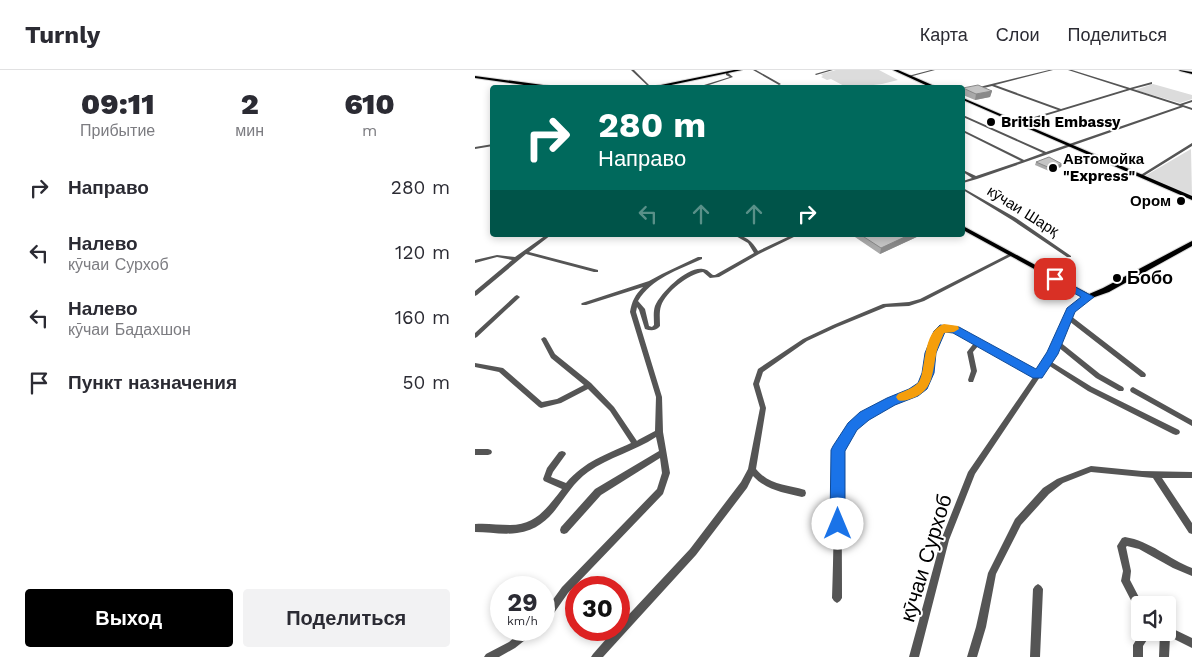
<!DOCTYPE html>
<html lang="ru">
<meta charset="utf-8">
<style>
body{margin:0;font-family:"Work Sans",sans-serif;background:#f2f2f3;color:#2b2b33;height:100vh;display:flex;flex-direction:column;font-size:19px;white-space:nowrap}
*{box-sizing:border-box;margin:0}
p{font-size:16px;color:#7c7c81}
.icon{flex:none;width:28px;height:28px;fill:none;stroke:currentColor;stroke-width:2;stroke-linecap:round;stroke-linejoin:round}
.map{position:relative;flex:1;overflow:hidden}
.side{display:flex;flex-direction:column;background:#fff;width:475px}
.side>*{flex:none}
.top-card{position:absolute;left:15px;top:15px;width:475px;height:152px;border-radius:5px;box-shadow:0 2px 8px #0003;background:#00695c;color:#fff;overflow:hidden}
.buttons{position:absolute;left:656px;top:526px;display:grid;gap:10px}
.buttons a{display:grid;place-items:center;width:45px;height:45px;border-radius:5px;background:#fff;box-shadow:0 2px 8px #0003;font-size:25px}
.speed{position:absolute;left:15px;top:506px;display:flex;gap:10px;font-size:25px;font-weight:700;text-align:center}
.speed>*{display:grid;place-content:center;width:65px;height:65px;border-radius:50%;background:#fff;box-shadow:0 2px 8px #0003;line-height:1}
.speed small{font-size:12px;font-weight:400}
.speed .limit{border:8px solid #d22;background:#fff;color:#111}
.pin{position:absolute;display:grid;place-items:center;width:42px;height:42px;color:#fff;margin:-21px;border-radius:10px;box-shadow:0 2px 8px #0006}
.me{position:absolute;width:55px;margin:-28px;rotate:0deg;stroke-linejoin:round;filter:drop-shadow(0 0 4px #0008)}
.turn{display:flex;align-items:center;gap:18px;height:105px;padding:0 25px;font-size:22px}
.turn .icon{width:65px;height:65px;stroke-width:2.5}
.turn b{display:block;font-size:35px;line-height:42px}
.lanes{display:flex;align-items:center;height:48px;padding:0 25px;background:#0003;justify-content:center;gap:25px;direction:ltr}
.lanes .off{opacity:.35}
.eta{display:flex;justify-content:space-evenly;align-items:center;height:85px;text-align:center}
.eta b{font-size:30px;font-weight:800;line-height:35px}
.primary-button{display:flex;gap:10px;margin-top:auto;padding:10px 25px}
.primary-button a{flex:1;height:58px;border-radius:5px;background:#000;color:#fff;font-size:20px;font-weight:800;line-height:58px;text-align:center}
.primary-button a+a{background:#f2f2f3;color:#2b2b33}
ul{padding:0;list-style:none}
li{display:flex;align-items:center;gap:15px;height:65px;padding:0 25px}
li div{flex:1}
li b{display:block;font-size:19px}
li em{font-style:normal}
header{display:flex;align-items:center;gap:30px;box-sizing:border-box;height:70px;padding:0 25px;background:#fff;border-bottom:1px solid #e1e1e2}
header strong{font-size:24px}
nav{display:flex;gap:28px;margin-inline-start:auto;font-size:18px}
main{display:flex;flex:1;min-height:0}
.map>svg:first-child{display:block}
.green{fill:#dcdcdc}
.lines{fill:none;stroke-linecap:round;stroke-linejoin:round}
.major-casing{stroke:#dbdbdb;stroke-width:2}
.highway-casing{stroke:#dbdbdb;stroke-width:2}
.minor{fill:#555;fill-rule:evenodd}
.major{fill:#000;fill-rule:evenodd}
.highway{fill:#000;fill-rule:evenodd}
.wall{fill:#a9a9a9}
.shaded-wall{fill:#898989}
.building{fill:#c4c4c4;stroke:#898989}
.route{fill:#1a73e8;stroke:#114b97}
.slow{fill:#f59e0b}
.poi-dot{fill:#000;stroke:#fff;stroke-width:2}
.labels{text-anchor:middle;stroke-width:4;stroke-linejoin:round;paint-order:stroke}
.far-poi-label{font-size:15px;font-weight:bold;fill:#000;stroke:#fff;text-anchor:start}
.far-street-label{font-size:15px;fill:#000;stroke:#fff}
.poi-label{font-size:18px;font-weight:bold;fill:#000;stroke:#fff;text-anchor:start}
.near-street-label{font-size:21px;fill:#000;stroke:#fff}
</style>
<header>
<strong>Turnly</strong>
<nav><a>Карта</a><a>Слои</a><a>Поделиться</a></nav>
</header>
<main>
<section class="side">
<div class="eta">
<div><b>09:11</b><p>Прибытие</p></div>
<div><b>2</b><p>мин</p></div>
<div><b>610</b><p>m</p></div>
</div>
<ul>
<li><svg class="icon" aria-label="right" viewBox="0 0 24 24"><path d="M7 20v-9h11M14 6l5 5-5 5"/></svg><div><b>Направо</b></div><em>280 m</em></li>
<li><svg class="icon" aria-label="left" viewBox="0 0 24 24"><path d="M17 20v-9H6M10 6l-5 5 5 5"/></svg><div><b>Налево</b><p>кӯчаи Сурхоб</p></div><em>120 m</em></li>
<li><svg class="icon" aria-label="left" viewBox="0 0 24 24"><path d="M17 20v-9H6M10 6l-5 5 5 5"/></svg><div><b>Налево</b><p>кӯчаи Бадахшон</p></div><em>160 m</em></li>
<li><svg class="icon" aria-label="arrive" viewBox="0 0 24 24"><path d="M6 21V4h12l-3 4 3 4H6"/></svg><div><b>Пункт назначения</b></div><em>50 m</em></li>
</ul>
<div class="primary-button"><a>Выход</a><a>Поделиться</a></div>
</section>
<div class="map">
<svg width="717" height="587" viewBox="0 0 717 587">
<rect width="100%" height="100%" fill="#fff"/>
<path class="green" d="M361,0H404L423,10L407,14L373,18L356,9L352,10L346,7L348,6L346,4Z
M678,14L717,25V29L705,33L660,20Z
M716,79L717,125L670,106Z"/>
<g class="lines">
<defs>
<path id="major" d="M259,0H267L182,18H171Z
M418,0H423L464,18H457Z
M0,6L83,17L85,18H70L0,8Z
M488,28L717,126V130L488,30Z
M488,156L614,224L628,218L715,172L717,171V176L634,222L614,229L488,160Z"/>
<path id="highway" d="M704,0L717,2V4L705,1Z"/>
</defs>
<use href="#major" class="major-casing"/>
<use href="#highway" class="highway-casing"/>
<path class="minor" d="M156,0H159L177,18H175Z
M278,0H281L306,14L304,15Z
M354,0H358L341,5L340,4Z
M456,0H460L434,7L433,6Z
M574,0H578L520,15L586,39L652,19L593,0H597L655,18L677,12V14L658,19L705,34L717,30V32L708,35L717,38V40L708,37L502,109L488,113V111L497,108L488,102V100L501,106L546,91L488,62V60L549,90L568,83L488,47V45L571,82L705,36L655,20L543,54L541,53L542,52L583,40L517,16L488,23V21Z
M251,3H253L258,7L231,16L229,15L255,7L251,5Z
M717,73V76L667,107L664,106Z
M18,74V76L0,79V77Z
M488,118L541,148L596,186V187H592L537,150L488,120Z
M71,165H76L54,182L123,200V202H119L51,184L2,225L0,226V221L37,190L22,187L0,193V190L22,185L40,187Z
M259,165C270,165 277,171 283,181L317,165H323L284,184L244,207L235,208L228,202C213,204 191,222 186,236C184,242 185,250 185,256C181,261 176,261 170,259L164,240L162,237L161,242L187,327L188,362L195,403L188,424L93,523L72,553L69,555V542L87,517L182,419L187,403L185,388L126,425L92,463L89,464L86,463L85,460L86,457L120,419L184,381L181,367C160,381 134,387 113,402C86,421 81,458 42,463C28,465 14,462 0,462V454C12,453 23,455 35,455C61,455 72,438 87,419L69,411L68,409L72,398L84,382L87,381L90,382L91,384L78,402L76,407L91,413C110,391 130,385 156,373L135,341L113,319L86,333L66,338L64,337L24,302L0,297V293L28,298L67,332L82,329L109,315L76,288L66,269L69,267L71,268L80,284L116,313L139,337L162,371L163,370L180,361L181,327L155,242C157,231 160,225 168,217L111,235H107L106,234L107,233L174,211L187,204L223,187H227V189C203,200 177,208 163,231L170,239L174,256L177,257L179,255C179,249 178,242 180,236C186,222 213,196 228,199C232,199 235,203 238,205H240L279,183L273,173Z
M534,184H538V185L449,231L434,236L411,237L362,257L332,271L288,302L284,314L291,338L281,399C295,416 311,414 330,420L331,423L330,426L327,427C309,423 291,420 278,406L272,418L221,485L128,587H116L118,584L139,560H144V555L215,479L266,412L273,399L285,338L278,314L283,299L328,269L358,255L408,234L434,232L445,229Z
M42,225L45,227L44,228L2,267L0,268V263L40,226Z
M614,225L616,226L617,227L616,228C607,233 600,237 596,246L670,303L671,305L670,307H666L594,251L585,272L625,304L648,317L649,319L648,321H644L621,308L583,277L575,291L617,317L704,360L705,362L704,364L701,365L698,364L613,321L573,295L500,404L474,470L444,587H434L466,470L493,402L559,306L504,275L498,282L502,301L498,312H494L493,310L496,301L492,282L499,273L480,262L470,260C454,276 465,300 451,317C437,332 405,337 387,352C379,359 370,368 367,379C362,397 366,418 366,436C367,467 367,497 367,528L365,531L362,533L359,531L357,528C358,497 359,467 358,436C358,418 354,397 359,379C363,366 372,357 382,349C400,333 431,329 445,314C460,298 446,268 469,256L483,259L562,302L574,283L590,247L589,246C591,244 592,241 594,238C599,232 607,228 614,225Z
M658,317L717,350V356L656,322L655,320L656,318Z
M0,379H13L16,380L17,382L16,384L13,385H0Z
M616,396L667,401L717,402V408H687L717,453V464L714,463L678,408L616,402L588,413L574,424L546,455L521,504L511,557L502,587H492L501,557L513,503L540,449L568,418L582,409Z
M650,467C675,471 694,489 717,498V506L698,498L664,479L652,476L651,477L656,501L655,510L668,535H665V544L662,542L646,511L648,501L642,476L647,468Z
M563,514L566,516L568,519L565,587H555L558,519L560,516Z
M692,556L717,568V578L695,567L694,587H684L685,562H692Z
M48,560H61L59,563L40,578L24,587H9L11,584L34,572Z
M666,562H677L668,576V587H658V575Z"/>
<use href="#major" class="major"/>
<use href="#highway" class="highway"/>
</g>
<path class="wall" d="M488,18L517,21L515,27L500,30L488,25Z
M561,92L587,94L586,97L574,101L560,95Z
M377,165H446L405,184Z"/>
<path class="shaded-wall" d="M517,21L515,27L500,30L501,24Z
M587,94L586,97L574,101L575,98Z
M434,165H446L405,184L406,178Z"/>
<path class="building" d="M503,15L517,21L501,24L488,18Z
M574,87L587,94L575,98L561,92Z
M386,165H434L406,178Z"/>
<path class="route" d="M580,206L619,227L600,242L583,284L567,308H558L478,263L470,262L461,283L459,303L452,319L443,326L420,335L394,350L382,360L370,381V454L368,459L363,461L357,459L355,454L356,380L358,376L373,353L385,342L412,328L434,319L443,313L447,303L450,283L459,261L465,255L484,257L561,299L572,282L592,238L606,227L577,211L575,209Z"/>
<path class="slow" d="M469,254L483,256L484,259L479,262L469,263C466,270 462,278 461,285C457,304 458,320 438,328C432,330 428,332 423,330L421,327L423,324C430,321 438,318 443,313C452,303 446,261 469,254Z"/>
<g class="poi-dot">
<circle cx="516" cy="52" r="5"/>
<circle cx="578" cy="98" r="5"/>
<circle cx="706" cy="131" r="5"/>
<circle cx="642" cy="208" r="5"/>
</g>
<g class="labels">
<g class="far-poi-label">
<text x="526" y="57">British Embassy</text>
<text x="588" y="94">Автомойка<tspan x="588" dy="17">"Express"</tspan></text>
<text x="696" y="136" text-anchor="end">Ором</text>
</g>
<g class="far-street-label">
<text transform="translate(548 141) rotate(32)" y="5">кӯчаи Шарқ</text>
</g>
<g class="poi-label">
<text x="652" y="214">Бобо</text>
</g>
<g class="near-street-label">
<text transform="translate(451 488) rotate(-73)" y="7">кӯчаи Сурхоб</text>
</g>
</g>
</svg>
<div class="buttons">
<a><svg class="icon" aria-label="sound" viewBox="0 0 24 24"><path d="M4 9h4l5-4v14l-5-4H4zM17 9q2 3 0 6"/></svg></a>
</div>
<div class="speed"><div>29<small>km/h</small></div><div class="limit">30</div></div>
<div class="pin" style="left:580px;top:209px;background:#d93025"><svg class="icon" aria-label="arrive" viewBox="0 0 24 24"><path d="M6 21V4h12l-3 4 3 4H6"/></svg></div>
<svg class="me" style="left:363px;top:454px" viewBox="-20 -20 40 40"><circle r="19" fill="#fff"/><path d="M0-13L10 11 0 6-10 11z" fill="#1a73e8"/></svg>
<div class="top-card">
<div class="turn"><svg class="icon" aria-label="right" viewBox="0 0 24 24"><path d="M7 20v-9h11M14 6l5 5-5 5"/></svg><div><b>280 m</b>Направо</div></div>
<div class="lanes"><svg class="icon off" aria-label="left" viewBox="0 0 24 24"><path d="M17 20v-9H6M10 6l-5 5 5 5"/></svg><svg class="icon off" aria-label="ahead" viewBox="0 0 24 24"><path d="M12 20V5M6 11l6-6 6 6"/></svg><svg class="icon off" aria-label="ahead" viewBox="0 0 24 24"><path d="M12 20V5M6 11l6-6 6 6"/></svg><svg class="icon" aria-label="right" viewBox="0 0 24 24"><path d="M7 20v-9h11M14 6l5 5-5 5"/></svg></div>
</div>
</div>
</main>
